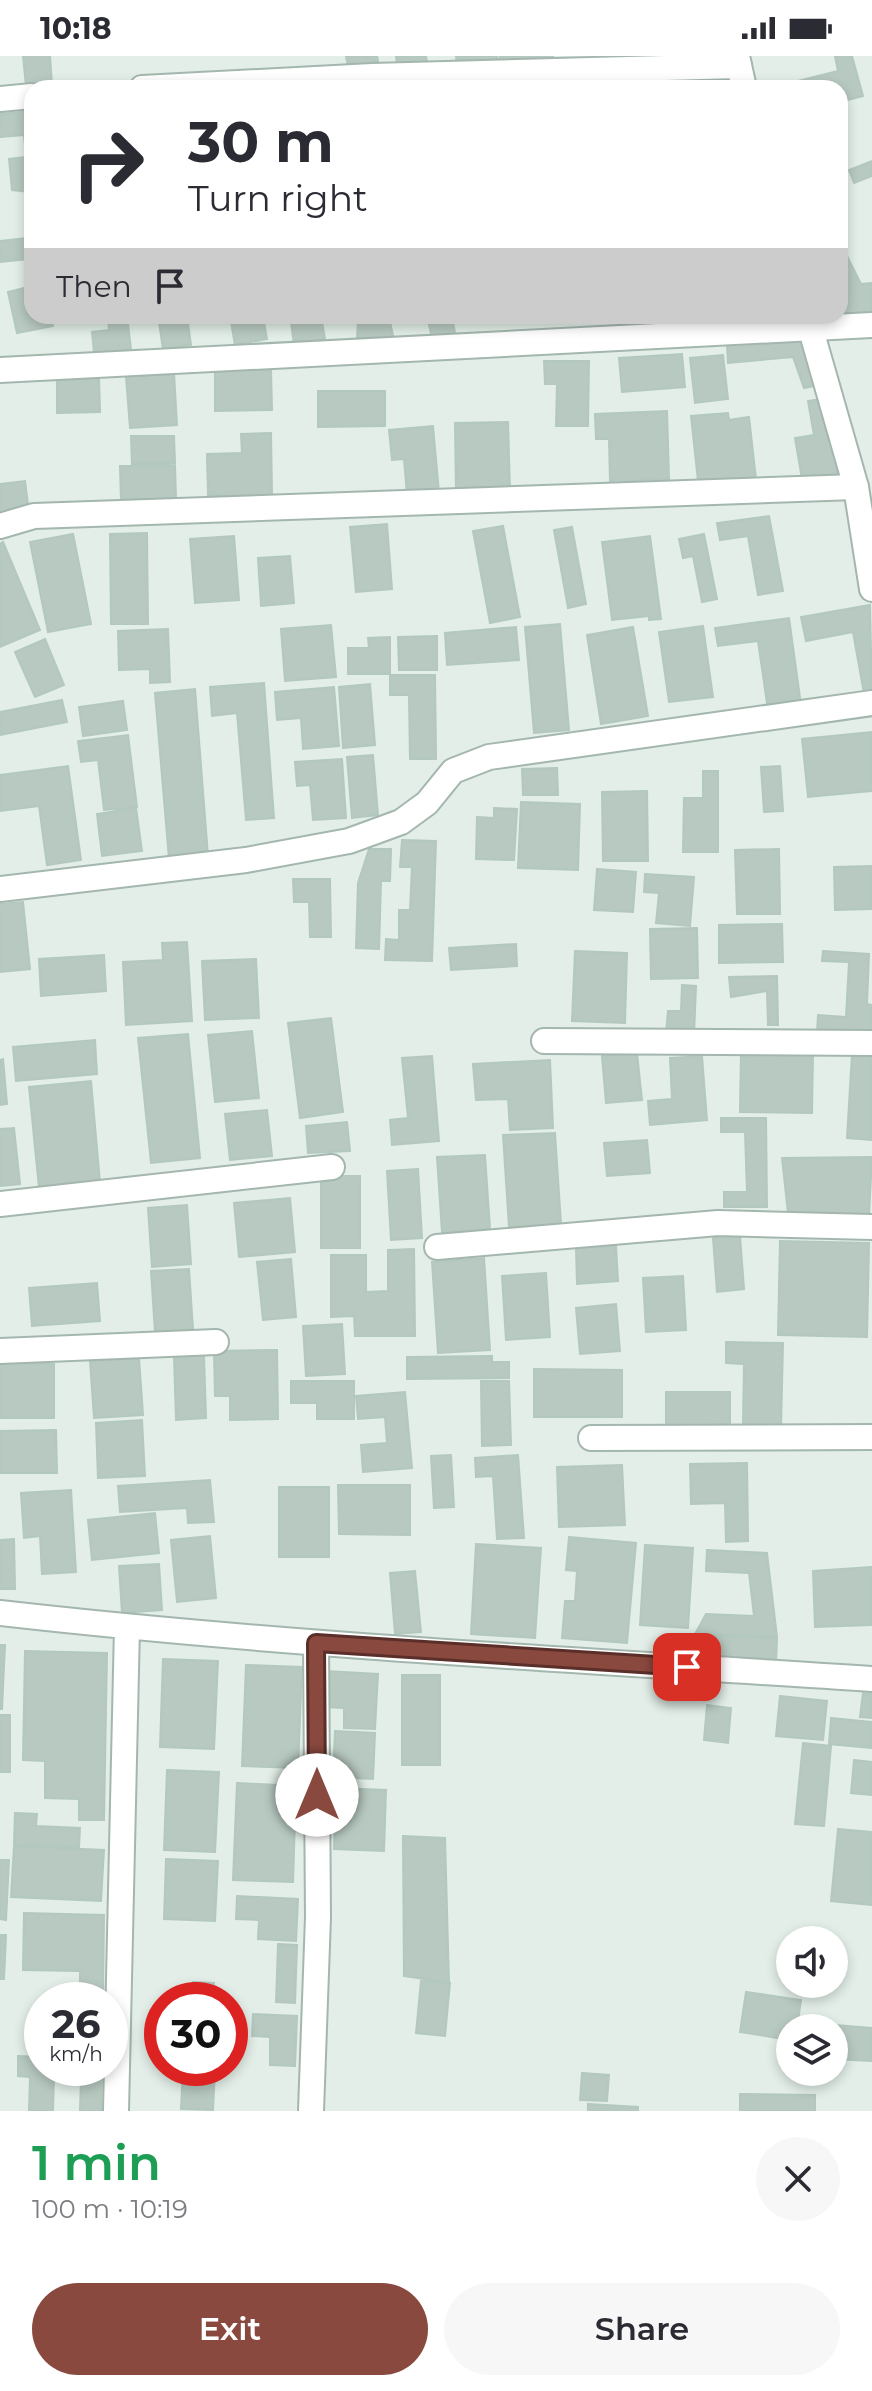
<!DOCTYPE html>
<meta charset="utf-8">
<style>
body{margin:0;font-family:Montserrat,sans-serif;background:#f7f7f7;color:#2b2b33;height:100vh;display:flex;flex-direction:column;font-size:30px;white-space:nowrap}
*{box-sizing:border-box;margin:0}
p{font-size:26px;color:#7c7c81}
.icon{flex:none;width:44px;height:44px;fill:none;stroke:currentColor;stroke-width:2;stroke-linecap:round;stroke-linejoin:round}
.map{position:relative;height:2055px;overflow:hidden}
.drawer{display:flex;flex-direction:column;background:#fff;flex:1}
.drawer>*{flex:none}
.hud{position:absolute;left:24px;top:24px;width:824px;height:244px;border-radius:24px;box-shadow:0 4px 12px #0003;background:#fff;color:#2b2b33;overflow:hidden}
.buttons{position:absolute;left:776px;top:1870px;display:grid;gap:16px}
.buttons a{display:grid;place-items:center;width:72px;height:72px;border-radius:50%;background:#fff;box-shadow:0 4px 12px #0003;font-size:40px}
.speed{position:absolute;left:24px;top:1926px;display:flex;gap:16px;font-size:40px;font-weight:700;text-align:center}
.speed>*{display:grid;place-content:center;width:104px;height:104px;border-radius:50%;background:#fff;box-shadow:0 4px 12px #0003;line-height:1}
.speed small{font-size:20px;font-weight:400}
.speed .limit{border:12px solid #d22;background:#fff;color:#111}
.pin{position:absolute;display:grid;place-items:center;width:68px;height:68px;color:#fff;margin:-34px;border-radius:16px;box-shadow:0 4px 12px #0006}
.me{position:absolute;width:88px;margin:-44px;rotate:0deg;stroke-linejoin:round;filter:drop-shadow(0 0 6px #0008)}
.turn{display:flex;align-items:center;gap:28px;height:168px;padding:0 32px;font-size:36px}
.turn .icon{width:104px;height:104px;stroke-width:2.5}
.turn b{display:block;font-size:56px;line-height:68px}
.then{display:flex;align-items:center;height:76px;padding:0 32px;background:#0003;gap:16px;font-size:30px}
.round{display:grid;place-items:center;flex:none;width:84px;height:84px;border-radius:42px;background:#f7f7f7}
.head{display:flex;align-items:center;justify-content:space-between;height:136px;padding:0 32px}
h1{font-size:48px;font-weight:600;line-height:60px;color:#1e9e55}
.action{display:flex;gap:16px;margin-top:auto;padding:16px 32px}
.action a{flex:1;height:92px;border-radius:48px;background:#8a493f;color:#fff;font-size:32px;font-weight:600;line-height:92px;text-align:center}
.action a+a{background:#f7f7f7;color:#2b2b33}
.status{display:flex;justify-content:space-between;align-items:center;height:56px;padding:0 40px;background:#fff;direction:ltr}
.status svg{height:22px;fill:currentColor}
.map>svg:first-child{display:block}
.building{fill:#b7c9c0;stroke:#b3c8be;stroke-width:2}
.lines{fill:none;stroke-linecap:round;stroke-linejoin:round}
.minor-casing{stroke:#a4b7ae;stroke-width:28}
.tertiary-casing{stroke:#a4b7ae;stroke-width:28}
.minor{stroke:#fff;stroke-width:24}
.tertiary{stroke:#fff;stroke-width:24}
.route-casing{stroke:#5a2f29;stroke-width:20}
.route{stroke:#8a493f;stroke-width:14}
</style>
<div class="status"><b>10:18</b><svg viewBox="0 0 49 12"><path d="M0 12V9h3v3zM5 12V6h3v6zM10 12V3h3v9zM15 12V0h3v12zM26 1h20v11H26zM47 4h2v5h-2z"/></svg></div>
<div class="map">
<svg width="872" height="2055" viewBox="0 0 872 2055">
<rect width="100%" height="100%" fill="#e2eee7"/>
<path class="building" d="M23,0H50L52,29L26,30Z
M346,0H377L378,5L348,10Z
M396,0H426L427,6L397,9Z
M456,0H497L499,7L457,10Z
M500,0H553L554,8L500,9Z
M835,0H852L863,40L840,46V32H796L794,26L838,15Z
M32,55V143L31,136L12,134L9,103L26,101L24,79L0,81V58Z
M872,105V120L854,127L849,114Z
M26,182L28,203L0,206V185Z
M840,186L861,228L872,227V257L840,261Z
M32,230V260H51L53,270L17,277L8,236Z
M127,260L131,293L94,297L92,276L109,274L108,262Z
M158,260H187L191,289L163,293Z
M230,260H263L267,283L235,289Z
M290,260H321L325,283L294,288Z
M427,260H452L455,277L432,282Z
M655,260H684L685,267L657,272Z
M358,264L390,266L394,284L357,282Z
M812,283L824,328L804,332L793,301L728,307L727,288Z
M682,298L685,331L622,336L619,302Z
M723,299L728,343L695,347L690,302Z
M544,305H589L588,370H556L557,328H545Z
M215,314H271L272,354L215,355Z
M174,317L177,369L130,372L126,321Z
M99,322L100,356L57,357V323Z
M318,335H385V370L318,371Z
M827,342L839,417L802,423L795,382L814,379L808,345Z
M667,355L669,423L610,425L609,383H596L595,358Z
M728,357L729,364L749,361L756,423L727,426V422L698,425L691,360Z
M508,366L510,436H456L455,367Z
M433,370L439,437L407,439L404,403L392,404L389,374Z
M271,377L272,439H208L207,398L242,397L241,378Z
M131,380H174L175,407L132,408Z
M175,409L176,443L121,444L120,410Z
M25,425L29,457L0,460V428Z
M769,460L783,535L758,539L748,480L720,484L717,467Z
M387,468L392,533L356,536L350,471Z
M503,470L520,561L490,567L473,475Z
M572,471L586,548L568,552L554,474Z
M147,477L148,568H111L110,478Z
M73,478L91,568L48,576L30,486Z
M704,478L717,543L702,546L693,500L683,502L679,483Z
M234,480L239,544L195,547L190,483Z
M650,480L661,563L649,564V560L612,564L602,486Z
M3,486L40,574L0,591V488Z
M290,500L294,547L261,550L258,502Z
M870,549L872,642L865,643L853,576L806,585L801,561Z
M789,562L801,649L768,654L758,585L718,590L715,572Z
M560,568L569,674L534,677L525,571Z
M331,569L336,621L285,625L281,573Z
M703,570L713,641L669,646L659,576Z
M516,571L519,604L447,609L445,577Z
M633,571L648,660L601,668L587,579Z
M168,573L170,626L150,627V613L119,614L118,575Z
M437,580V614H399L398,581Z
M390,581V618H348V592H369L368,582Z
M45,583L64,629L35,641L15,596Z
M390,619H435L436,703H410L409,639H390Z
M264,627L274,762L246,764L237,657L212,660L210,631Z
M370,628L375,689L343,692L339,631Z
M334,631L339,690L303,693L301,662L277,664L275,636Z
M195,633L208,800L169,803L155,637Z
M62,644L67,666L0,679V656Z
M123,645L127,674L83,680L79,651Z
M872,676V735L808,741L802,683Z
M128,679L137,751L104,754L98,704L81,706L78,685Z
M373,699L378,759L352,762L347,701Z
M342,703L346,762L313,764L310,729L297,730L295,706Z
M68,710L81,804L47,809L39,750L0,755V719Z
M780,710L783,755L764,756L761,711Z
M557,712L558,739H523L522,713Z
M703,715H718V796H683L684,742H703Z
M647,735L648,805H603L602,736Z
M521,746L580,748L578,814L518,812Z
M136,752L142,795L102,800L97,758Z
M494,752L517,753L514,804L476,803L477,761L494,762Z
M402,784L436,785L432,905L385,904L386,883L399,884V854H410L412,811H400Z
M369,793H391L390,825H381L379,893L356,892L358,827Z
M779,793L780,858H737L735,794Z
M872,810V853L835,854L834,811Z
M597,813L636,816L633,856L594,854Z
M645,818L694,821L690,870L656,867L659,837L644,836Z
M293,823H330L331,881H310L309,846H294Z
M23,846L30,913L0,916V848Z
M782,868L783,906L719,907V869Z
M697,872L698,922L651,923L650,873Z
M187,886L192,965L126,969L123,906L163,904L162,887Z
M516,888L517,910L451,914L449,892Z
M575,895L627,897L625,967L572,965Z
M823,895L869,898L867,948L872,949V979L817,976L818,959L846,961L849,906L822,905Z
M104,899L106,935L41,940L39,903Z
M256,903L259,962L205,964L202,905Z
M777,920L778,969H768L767,935L731,941L729,921Z
M682,929L696,930L694,979L666,977L668,955H681Z
M331,962L343,1056L300,1062L288,967Z
M252,975L259,1042L215,1046L208,979Z
M188,978L200,1102L151,1107L138,982Z
M95,984L97,1018L16,1025L13,991Z
M741,995L813,997L812,1057L740,1056Z
M637,997L642,1044L606,1047L602,1000Z
M852,998L872,1000V1084L847,1082Z
M432,1000L439,1085L392,1089L390,1064L408,1062L402,1002Z
M702,1000L707,1064L650,1069L648,1045L672,1043L670,1002Z
M3,1003L7,1048L0,1049V1004Z
M550,1004L553,1072L510,1074L508,1043L476,1044L473,1008Z
M91,1025L100,1126L39,1132L29,1031Z
M267,1054L272,1100L230,1104L225,1058Z
M721,1062H766L767,1151H724V1136H747L745,1076H721Z
M347,1066L350,1095L308,1097L306,1070Z
M14,1072L20,1128L0,1130V1073Z
M555,1077L561,1168L509,1171L503,1079Z
M647,1084L650,1117L607,1120L604,1087Z
M485,1099L490,1173L442,1176L437,1101Z
M872,1101L869,1159L788,1157L782,1102Z
M418,1113L422,1182L391,1184L387,1115Z
M321,1120H360V1192H321Z
M290,1142L295,1196L239,1201L234,1147Z
M187,1149L191,1208L152,1211L148,1152Z
M740,1180L744,1233L717,1236L713,1182Z
M780,1185L869,1187L867,1281L778,1279Z
M616,1190L618,1225L577,1228L576,1192Z
M414,1193L415,1280H355L354,1260L331,1261V1199H366V1236L388,1235V1194Z
M484,1202L490,1294L438,1297L432,1206Z
M291,1203L296,1261L263,1264L257,1206Z
M189,1213L193,1273L155,1276L151,1215Z
M546,1217L550,1281L506,1284L502,1220Z
M683,1220L686,1274L646,1276L643,1222Z
M97,1227L100,1265L32,1270L29,1232Z
M616,1248L620,1295L580,1298L576,1252Z
M342,1268L345,1318L306,1320L303,1270Z
M726,1286L783,1287L781,1371L743,1370L744,1308L726,1307Z
M277,1294L278,1363L230,1364V1340H215L214,1295Z
M174,1300H204L206,1362L176,1364Z
M492,1300V1306H509V1322L407,1323V1301Z
M139,1302L143,1359L94,1362L90,1305Z
M1,1307L54,1308V1362H0Z
M534,1313L622,1314V1361H534Z
M291,1325H354V1363H317V1347H291Z
M481,1325H509L511,1389L482,1390Z
M405,1336L412,1412L363,1416L361,1389L387,1387L385,1361L358,1363L356,1340Z
M666,1336H730V1376H666Z
M142,1364L145,1420L98,1422L96,1367Z
M56,1374L57,1417H0V1375Z
M451,1399L454,1451L434,1452L431,1400Z
M518,1399L524,1482L497,1483L493,1420L476,1421L475,1402Z
M747,1407L748,1485L726,1486L725,1447L691,1448L690,1408Z
M622,1409L625,1469L559,1471L557,1411Z
M210,1424L214,1466L188,1467L187,1452L120,1456L118,1430Z
M338,1429H410V1479L339,1478Z
M279,1431H329V1501H279Z
M71,1434L76,1516L42,1518L40,1480L24,1482L21,1437Z
M155,1457L159,1497L92,1504L88,1464Z
M210,1480L216,1542L177,1546L171,1484Z
M569,1481L636,1487L627,1587L562,1582L565,1545H575L577,1515L566,1514Z
M14,1483L15,1533H0V1484Z
M476,1488L541,1492L535,1582L471,1578Z
M645,1489L693,1492L688,1572L640,1569Z
M707,1494L767,1497L777,1581L695,1578L706,1558L754,1560L749,1517L706,1515Z
M159,1508L162,1554L122,1557L119,1510Z
M872,1511V1569L815,1571L813,1515Z
M415,1515L421,1576L395,1578L390,1517Z
M692,1579L777,1582L776,1608L691,1604Z
M0,1589H5L2,1653H0Z
M25,1595L107,1597L104,1764H79V1743L45,1742V1705L23,1704Z
M163,1603L218,1605L214,1693L160,1691Z
M246,1609L302,1611L298,1712L242,1710Z
M325,1615L378,1618L375,1673L344,1672V1652L324,1651Z
M402,1619H440V1709H402Z
M863,1637L872,1638V1662L860,1661Z
M780,1640L827,1645L823,1684L776,1680Z
M707,1649L731,1652L728,1687L704,1684Z
M0,1659H10V1716H0Z
M831,1662L872,1666L871,1692L829,1688Z
M335,1675L375,1677L373,1723L333,1721Z
M803,1687L831,1690L824,1770L795,1768Z
M854,1704L872,1706V1739L851,1737Z
M167,1714L219,1716L215,1796L164,1794Z
M237,1727L296,1730L293,1826L233,1824Z
M336,1732L386,1734L384,1795L334,1793Z
M15,1757L37,1758L36,1770L80,1772L79,1791L14,1789Z
M838,1773L872,1776V1849L831,1845Z
M403,1780L445,1782L449,1927L404,1920Z
M14,1790L104,1794L101,1845L11,1841Z
M166,1803L218,1805L215,1865L164,1863Z
M0,1804H9L6,1864L0,1863Z
M237,1840L298,1843L296,1885L258,1883L259,1864L236,1863Z
M24,1857L104,1859L103,1934L80,1933V1915L23,1914Z
M0,1879H6L4,1923H0Z
M278,1888L297,1889L295,1947L276,1946Z
M421,1925L450,1927L445,1980L416,1977Z
M193,1926L214,1927V1944H192Z
M746,1936L801,1944L797,1972H790V1984L740,1976Z
M32,1953H42V1990H31Z
M253,1958L297,1960L295,2010L270,2009V1981L252,1980Z
M835,1969L872,1972V2005L834,2003Z
M18,2000L42,2001V2012H102L101,2055H80L81,2023L54,2022L53,2055H29L30,2021L18,2020Z
M183,2013L215,2014L213,2054L181,2053Z
M582,2017L609,2019L607,2045L580,2044Z
M740,2038L815,2039V2055H740Z
M588,2048L638,2051V2055H588Z"/>
<g class="lines">
<defs>
<path id="minor" d="M142,32L372,20L739,10
M0,43L32,40
M0,314L872,269
M0,470L34,460L856,431
M0,833L246,804L349,785L401,766L427,747L453,715L489,701L872,647
M544,985L872,987
M0,1148L332,1111
M437,1191L718,1167L872,1171
M0,1295L216,1286
M591,1382L872,1381
M0,1557C290,1590 581,1604 872,1623
M116,2055L127,1571
M311,2055L318,1861L316,1587"/>
<path id="tertiary" d="M737,0L744,32
M807,260L856,431L872,533"/>
</defs>
<use href="#minor" class="minor-casing"/>
<use href="#tertiary" class="tertiary-casing"/>
<use href="#minor" class="minor"/>
<use href="#tertiary" class="tertiary"/>
</g>
<g class="lines">
<defs>
<path id="route" d="M317,1739L316,1587L687,1611"/>
</defs>
<use href="#route" class="route-casing"/>
<use href="#route" class="route"/>
</g>
</svg>
<div class="buttons">
<a><svg class="icon" aria-label="sound" viewBox="0 0 24 24"><path d="M4 9h4l5-4v14l-5-4H4zM17 9q2 3 0 6"/></svg></a>
<a><svg class="icon" aria-label="layers" viewBox="0 0 24 24"><path d="M12 4l9 5-9 5-9-5zM3 14l9 5 9-5"/></svg></a>
</div>
<div class="speed"><div>26<small>km/h</small></div><div class="limit">30</div></div>
<div class="pin" style="left:687px;top:1611px;background:#d93025"><svg class="icon" aria-label="arrive" viewBox="0 0 24 24"><path d="M6 21V4h12l-3 4 3 4H6"/></svg></div>
<svg class="me" style="left:317px;top:1739px" viewBox="-20 -20 40 40"><circle r="19" fill="#fff"/><path d="M0-13L10 11 0 6-10 11z" fill="#8a493f"/></svg>
<div class="hud">
<div class="turn"><svg class="icon" aria-label="right" viewBox="0 0 24 24"><path d="M7 20v-9h11M14 6l5 5-5 5"/></svg><div><b>30 m</b>Turn right</div></div>
<div class="then">Then<svg class="icon" aria-label="arrive" viewBox="0 0 24 24"><path d="M6 21V4h12l-3 4 3 4H6"/></svg></div>
</div>
</div>
<section class="drawer">
<div class="head"><div><h1>1 min</h1><p>100 m · 10:19</p></div><a class="round"><svg class="icon" aria-label="close" viewBox="0 0 24 24"><path d="M6 6l12 12M18 6L6 18"/></svg></a></div>
<div class="action"><a>Exit</a><a>Share</a></div>
</section>
